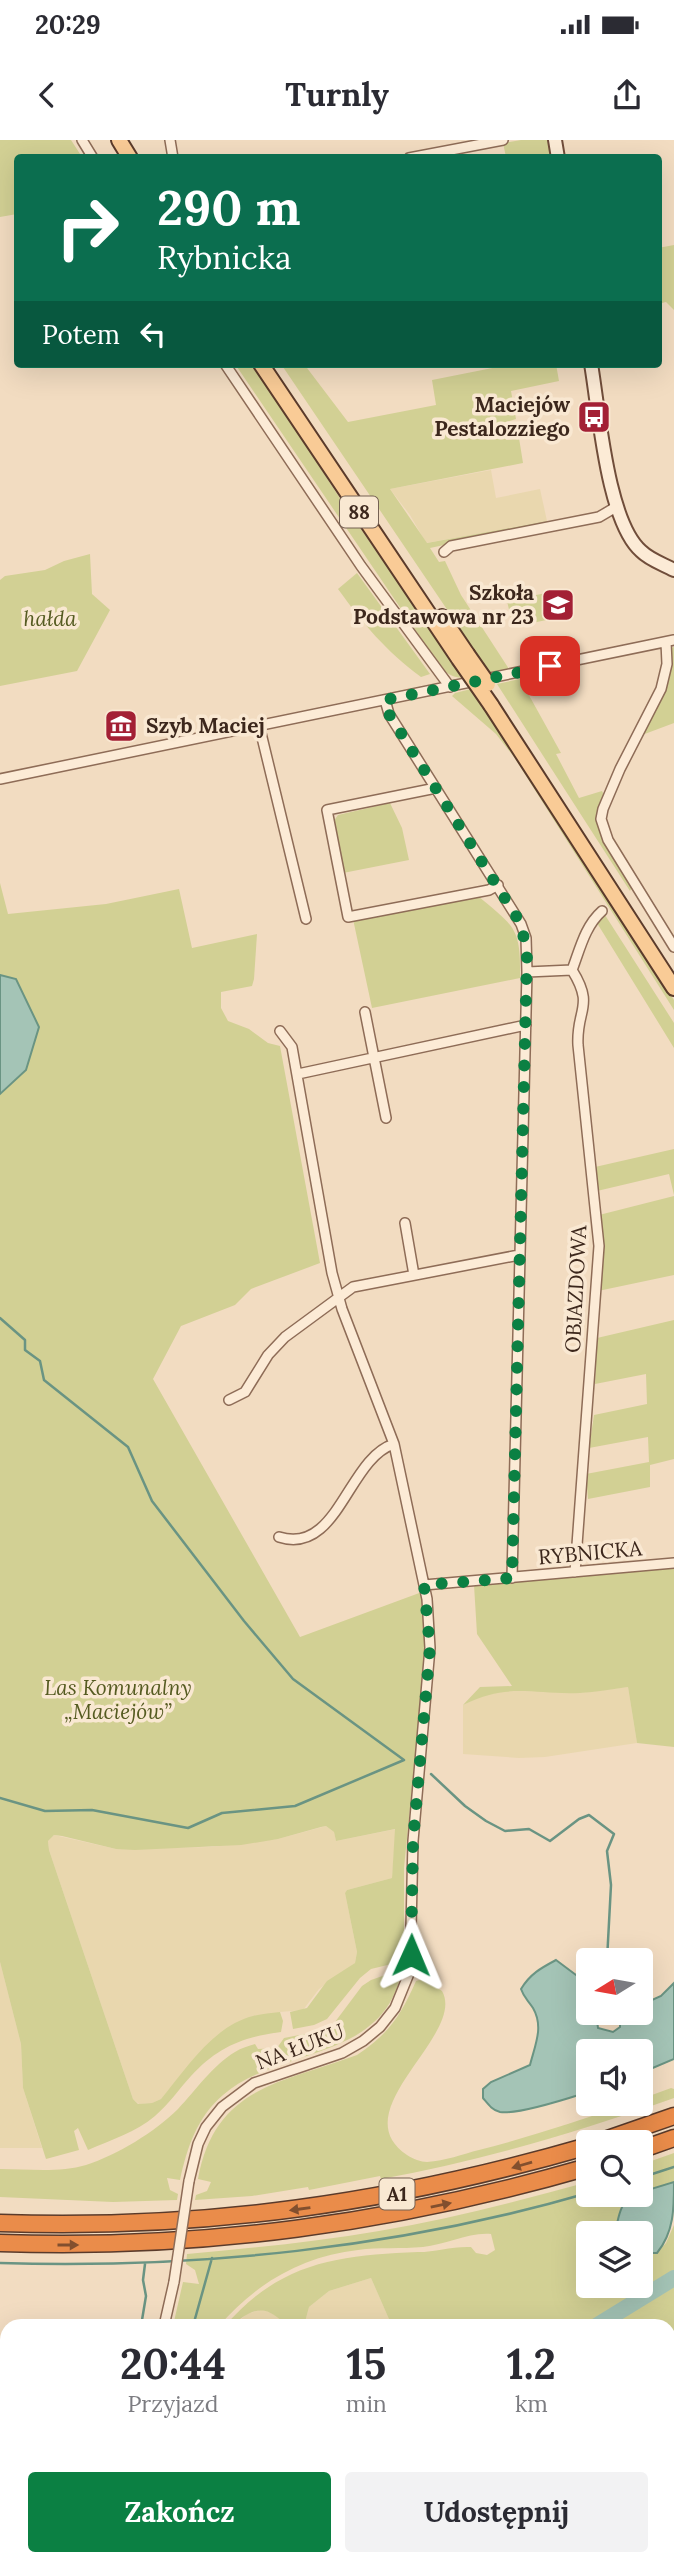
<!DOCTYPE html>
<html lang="pl">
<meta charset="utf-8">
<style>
body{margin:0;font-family:Lora,serif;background:#f2f2f3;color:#2b2b33;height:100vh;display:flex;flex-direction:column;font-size:26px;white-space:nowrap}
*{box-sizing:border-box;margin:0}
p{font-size:23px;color:#7c7c81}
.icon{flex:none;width:38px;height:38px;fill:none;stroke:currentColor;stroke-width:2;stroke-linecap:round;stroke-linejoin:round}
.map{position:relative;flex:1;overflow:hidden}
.sheet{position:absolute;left:0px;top:2179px;width:676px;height:247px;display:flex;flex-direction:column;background:#fff;border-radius:21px 21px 0 0;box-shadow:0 7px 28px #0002}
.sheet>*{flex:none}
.hud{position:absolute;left:14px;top:14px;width:648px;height:214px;border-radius:7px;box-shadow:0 7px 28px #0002;background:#0b6e4f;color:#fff;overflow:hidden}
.needle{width:46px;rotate:259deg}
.controls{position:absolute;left:576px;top:1808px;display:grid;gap:14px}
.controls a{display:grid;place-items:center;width:77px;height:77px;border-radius:7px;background:#fff;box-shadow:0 7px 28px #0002;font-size:35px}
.pin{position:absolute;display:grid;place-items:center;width:60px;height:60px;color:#fff;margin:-30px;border-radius:14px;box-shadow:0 4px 10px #0006}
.me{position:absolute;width:77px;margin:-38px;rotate:1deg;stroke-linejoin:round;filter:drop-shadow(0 0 5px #0008)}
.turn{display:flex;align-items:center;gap:24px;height:147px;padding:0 28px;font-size:32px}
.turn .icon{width:91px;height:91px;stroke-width:2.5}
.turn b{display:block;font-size:49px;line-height:60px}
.then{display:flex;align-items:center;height:66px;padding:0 28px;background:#0003;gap:14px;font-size:26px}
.eta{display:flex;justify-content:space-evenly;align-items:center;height:119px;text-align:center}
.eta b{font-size:42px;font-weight:800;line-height:49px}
.button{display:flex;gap:14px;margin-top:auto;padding:14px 28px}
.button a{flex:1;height:80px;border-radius:7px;background:#0b8043;color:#fff;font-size:28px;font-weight:800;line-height:80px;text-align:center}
.button a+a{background:#f2f2f3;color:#2b2b33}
.status{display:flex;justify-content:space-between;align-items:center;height:49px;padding:0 35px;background:#fff;direction:ltr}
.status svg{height:19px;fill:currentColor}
header{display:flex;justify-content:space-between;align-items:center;height:91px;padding:0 28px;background:#fff;font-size:32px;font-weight:800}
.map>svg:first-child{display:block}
.farmland{fill:#e9d7ae}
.green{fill:#d2d094}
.water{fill:#a4c4b6;stroke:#6a9483;stroke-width:2}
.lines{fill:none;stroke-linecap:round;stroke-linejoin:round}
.stream{stroke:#6a9483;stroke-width:2.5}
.river{stroke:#a4c4b6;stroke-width:16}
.street-casing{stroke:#8e6c57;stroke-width:12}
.secondary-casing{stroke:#704d3a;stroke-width:16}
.primary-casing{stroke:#5b3b2b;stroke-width:18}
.highway-casing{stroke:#5b3b2b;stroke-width:19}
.street{stroke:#fcebd6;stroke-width:9}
.secondary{stroke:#fcebd6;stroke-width:12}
.primary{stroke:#f9cb96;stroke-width:14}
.highway{stroke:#ea8c4a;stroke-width:16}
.street-bridge-casing{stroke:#8e6c57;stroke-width:12;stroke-linecap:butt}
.primary-bridge-casing{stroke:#5b3b2b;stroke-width:18;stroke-linecap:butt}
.street-bridge{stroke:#fcebd6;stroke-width:9}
.primary-bridge{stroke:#f9cb96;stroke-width:14}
.oneway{fill:#824f2e}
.route{stroke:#0b8043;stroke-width:12;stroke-dasharray:0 21.6}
.labels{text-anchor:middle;stroke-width:7;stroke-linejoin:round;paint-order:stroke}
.shield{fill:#f9e8d2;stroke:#756153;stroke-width:2}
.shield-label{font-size:19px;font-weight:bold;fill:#3c271c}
.poi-label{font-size:21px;font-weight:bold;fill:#3c271c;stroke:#f9e8d2;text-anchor:end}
.park-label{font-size:21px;font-style:italic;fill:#555b21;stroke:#f9e8d2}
.street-label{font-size:21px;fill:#3c271c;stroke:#f9e8d2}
</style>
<div class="status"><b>20:29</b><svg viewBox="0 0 49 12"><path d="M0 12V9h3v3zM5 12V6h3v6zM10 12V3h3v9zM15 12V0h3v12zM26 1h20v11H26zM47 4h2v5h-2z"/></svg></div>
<header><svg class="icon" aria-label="back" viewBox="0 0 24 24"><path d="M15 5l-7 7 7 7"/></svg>Turnly<svg class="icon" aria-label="share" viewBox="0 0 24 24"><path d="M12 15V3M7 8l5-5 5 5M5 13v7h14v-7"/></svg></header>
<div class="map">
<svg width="674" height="2424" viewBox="0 0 674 2424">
<rect width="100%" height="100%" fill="#f2dcc1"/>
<path class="farmland" d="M491,330L496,358L540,349L547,381L426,403L410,375L390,349Z
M628,1547L637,1603L545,1617L519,1618L463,1614V1565L478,1558L496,1552L513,1550L579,1553Z
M326,1686L334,1692L336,1701L396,1689L392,1738L347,1750L345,1753L357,1812L355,1823L319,1849L303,1870L280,1872L215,1898L161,1959L152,1963L139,1964L133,1959L49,1710L48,1701L54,1695L116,1709L211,1707L278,1699Z
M0,1822L21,1904L23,1948L42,2008H0Z
M371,2138L392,2186H304L309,2167L329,2151Z
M260,2170L273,2172L287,2186H233L247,2174Z
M202,2418L205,2424H65L63,2419Z
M285,2418H460L462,2424H281Z"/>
<path class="green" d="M0,0H71L82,17L18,18L17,74L0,77Z
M521,0H549L552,17H506L503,3Z
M674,105V170L666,162L658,164V108Z
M235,224H253L343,363L463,538C447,537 442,529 433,516Z
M281,224H304L348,282L436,265L432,240L513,224H556L559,241L511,251L516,279L503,283L506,300L519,298L523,323L390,349L427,403L547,381L548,383L430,408L439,422L445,421L461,455L509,529L490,533Z
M90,414L92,454L110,470L77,531L0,546V440L5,436L45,430L64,421Z
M357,433L430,534L421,537C385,510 364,485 338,449Z
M551,452L556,478L513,487L507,461Z
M674,507V583L642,595L670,508Z
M520,539L561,613L556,614L579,658L602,651L605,657L599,675L633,745L630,751L497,544Z
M471,549L674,860V870L514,617L496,594L452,556L455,553Z
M390,663L402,688L409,720L343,733L333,682L338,675Z
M0,743L8,774L106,764L179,749L192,808L257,794L254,839L252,846L221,852V868L228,881L249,889L268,903L280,906L320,1123L251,1149L235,1165L181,1186L153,1239L300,1497L422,1452L427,1499L404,1728V1821L371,1829L360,1838L327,1879L314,1885L293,1889L290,1872L307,1868L327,1841L355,1823L357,1812L345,1753L347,1750L392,1738L395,1689L336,1701L334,1692L326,1686L321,1687L278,1699L241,1705L135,1710L116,1709L62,1696L54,1695L48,1701L49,1710L133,1959L138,1964L152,1963L161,1959C186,1929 213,1886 253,1876C262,1874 271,1873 280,1872L283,1881L281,1892C243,1897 218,1907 191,1936C179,1949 169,1964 155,1976C136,1992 111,2000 88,2010L78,1988L74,1991L79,2010L46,2019L23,1948L21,1904L0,1822Z
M477,755C514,787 521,786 520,838L372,868L353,779Z
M605,775L674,883V908L597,783Z
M674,1009V1055L669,1034L597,1051L595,1027Z
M674,1056V1135L598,1151L599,1075Z
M674,1180V1319L650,1325V1347L588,1359L586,1334L649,1322L648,1297L589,1308L594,1275L647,1264L646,1234L595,1244L597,1198Z
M674,1426V1607L637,1603L628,1547C612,1549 596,1552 580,1553C532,1555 510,1542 463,1565L480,1547L512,1546L477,1494L474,1445Z
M394,1832L400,1837C380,1921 277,1908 223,1955C197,1977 187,2008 180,2040L167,2038L170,2050L178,2054L177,2060L113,2062L0,2057V2029C27,2029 60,2033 86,2025C117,2015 155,1992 178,1969C196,1950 213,1925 235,1912C241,1908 249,1906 255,1904L258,1909L277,1908L284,1898L320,1891L332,1886L362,1846L371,1840Z
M423,1839L442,1851C467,1895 341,1971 407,2015C413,2019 421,2022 427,2022C445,2021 463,2014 479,2010C530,1997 578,1981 627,1964H640L641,1959L671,1948L674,1949V1958C578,1992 481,2021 381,2039L380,2036L309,2050L308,2047L252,2056L195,2060L196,2055L207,2051L211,2042L198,2039C215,1946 282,1943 357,1915C389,1894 401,1875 416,1841Z
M674,2013V2042L641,2052L640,2025Z
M588,2042V2054L631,2055C620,2064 618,2079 615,2093H588V2146H640L641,2118L648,2113H657L666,2103L674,2085V2424H462L460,2419L668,2418V2186H392L371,2138L329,2151L309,2167L304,2186H287C271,2170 261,2164 240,2179C234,2183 234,2186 225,2186C280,2122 339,2115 418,2112C436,2112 453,2106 471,2107L476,2113L487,2115L495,2110L491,2094C469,2092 445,2105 423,2107C401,2109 379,2107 358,2110C302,2116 255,2144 219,2186H173L183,2142L199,2144L195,2130L186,2124L187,2114C251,2108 316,2102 379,2091C450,2079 519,2061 588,2042Z
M0,2368L7,2369V2418L63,2419L65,2424H0Z"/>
<path class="water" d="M0,835L16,839L39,887L26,930L0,954Z
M556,1820L588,1844V1872L596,1873L598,1888L613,1892L620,1887V1875L640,1872L641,1865L661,1856L674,1843V1919L641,1933L640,1911H588V1952C569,1958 519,1975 500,1972C492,1970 488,1964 483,1958V1949L491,1942L530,1925C535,1905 544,1887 533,1868C528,1860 524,1858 521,1849C530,1834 541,1828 556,1820Z
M674,2042C674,2069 674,2092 657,2113H648L641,2118L640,2093H615C618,2079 620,2064 631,2055L640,2054L641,2052Z"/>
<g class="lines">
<path class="stream" d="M0,1178L25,1200V1210L40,1221L44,1240L128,1307L152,1361L244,1481L293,1539L404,1620
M431,1634L465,1666L486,1681L505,1691L529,1689L550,1701L579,1679L589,1675L614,1694L607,1711L611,1745L607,1820
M0,1658L45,1671L92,1670L188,1688L222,1673L295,1666L404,1620
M640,2038L674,2027
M0,2123C197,2129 399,2108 588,2053
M141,2186L146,2156L143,2140L145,2124
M193,2186L212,2118
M0,2342L5,2338
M466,2418L468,2424"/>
<path class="river" d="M596,2186L674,2138
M257,2424L262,2418"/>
<defs>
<path id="street" d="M82,0L93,18
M170,0L173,18
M409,18L503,0
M225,224L361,426L450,547
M444,412L451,406L599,377L616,367
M666,502L667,524L661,549L620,629L603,669L601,679L608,700L674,807
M385,560L389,574L521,784L526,798L527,832L512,1438
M259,585L306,779
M0,639L674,500
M436,648L327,670L348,777L489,750L498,745
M572,830C595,867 576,869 578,905L599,1106L575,1432
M572,830C580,809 585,786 602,771
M527,832L572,830
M365,872L386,978
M298,934L526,885
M405,1083L414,1135
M229,1260L245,1252L268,1215L285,1197L353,1147L519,1115
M279,1397C338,1416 348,1318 394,1304
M424,1445L674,1423
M189,2041L198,2004L206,1987L222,1967L254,1943L342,1913L363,1901L380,1887L395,1868L410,1831L413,1701L430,1508L427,1459L394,1304L342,1169L332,1133L292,907L280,891
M164,2186L174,2142
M0,2325L7,2321"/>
<path id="secondary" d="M555,0L558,18
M591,224C599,270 607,381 641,411C650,420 663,424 674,430"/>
<path id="primary" d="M119,0L130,18
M261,224L459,519
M442,477L467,514
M491,565L674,848"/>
<path id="highway" d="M599,2002L674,1976
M640,2010L674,1998
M0,2083C205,2090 391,2063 588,2006
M0,2103C202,2110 394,2083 588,2027"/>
</defs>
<use href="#street" class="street-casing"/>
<use href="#secondary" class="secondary-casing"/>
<use href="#primary" class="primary-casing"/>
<use href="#highway" class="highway-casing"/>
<use href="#street" class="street"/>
<use href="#secondary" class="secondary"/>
<use href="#primary" class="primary"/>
<use href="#highway" class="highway"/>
<defs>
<path id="street-bridge" d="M174,2142L189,2041"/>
<path id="primary-bridge" d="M467,514L488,544
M459,519L491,565"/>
</defs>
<use href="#street-bridge" class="street-bridge-casing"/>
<use href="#primary-bridge" class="primary-bridge-casing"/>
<use href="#street-bridge" class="street-bridge"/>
<use href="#primary-bridge" class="primary-bridge"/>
</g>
<defs><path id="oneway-solid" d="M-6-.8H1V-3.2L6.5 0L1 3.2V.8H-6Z" transform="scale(1.75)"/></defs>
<g class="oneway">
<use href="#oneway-solid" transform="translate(522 2025) rotate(164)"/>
<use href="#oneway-solid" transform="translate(441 2065) rotate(-12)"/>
<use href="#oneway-solid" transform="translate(300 2069) rotate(172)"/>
<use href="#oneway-solid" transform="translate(68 2105)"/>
</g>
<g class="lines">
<path class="route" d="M411,1815L413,1701L430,1508L424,1445L512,1438L527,814L521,784L389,574L385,560L550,526"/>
</g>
<defs>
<symbol id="bus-square" viewBox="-11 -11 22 22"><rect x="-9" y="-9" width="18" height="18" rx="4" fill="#a32035" stroke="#f9e8d2"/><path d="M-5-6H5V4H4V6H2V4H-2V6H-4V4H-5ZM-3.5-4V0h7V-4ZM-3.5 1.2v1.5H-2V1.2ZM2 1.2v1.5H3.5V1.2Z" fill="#fff"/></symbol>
<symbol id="school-square" viewBox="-11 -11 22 22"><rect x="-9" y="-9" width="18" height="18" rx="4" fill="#a32035" stroke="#f9e8d2"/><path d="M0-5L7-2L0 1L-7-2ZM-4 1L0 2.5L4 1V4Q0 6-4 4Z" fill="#fff"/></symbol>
<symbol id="museum-square" viewBox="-11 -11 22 22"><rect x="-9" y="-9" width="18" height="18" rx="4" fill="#a32035" stroke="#f9e8d2"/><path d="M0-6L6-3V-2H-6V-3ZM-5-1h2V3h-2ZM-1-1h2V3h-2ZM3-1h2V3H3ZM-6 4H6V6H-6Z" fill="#fff"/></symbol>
</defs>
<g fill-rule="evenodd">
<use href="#bus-square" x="575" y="258" width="38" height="38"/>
<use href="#school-square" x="539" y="446" width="38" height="38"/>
<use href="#museum-square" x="102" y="567" width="38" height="38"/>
</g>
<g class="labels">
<g class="shield">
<rect x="340" y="356.5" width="38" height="31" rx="5"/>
<rect x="379.5" y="2038.5" width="35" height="31" rx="5"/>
</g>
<g class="shield-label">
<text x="359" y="379">88</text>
<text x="397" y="2061">A1</text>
</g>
<g class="poi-label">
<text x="570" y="272">Maciejów<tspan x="570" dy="24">Pestalozziego</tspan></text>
<text x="534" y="460">Szkoła<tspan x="534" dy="24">Podstawowa nr 23</tspan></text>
<text x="146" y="593" text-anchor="start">Szyb Maciej</text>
</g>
<g class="park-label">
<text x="50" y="486">hałda</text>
<text x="118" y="1555">Las Komunalny<tspan x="118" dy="24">„Maciejów”</tspan></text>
</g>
<g class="street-label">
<text transform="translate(576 1149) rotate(-87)" y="7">OBJAZDOWA</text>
<text transform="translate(590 1413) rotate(-5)" y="7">RYBNICKA</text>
<text transform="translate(300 1907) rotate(-21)" y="7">NA ŁUKU</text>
</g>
</g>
</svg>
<div class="controls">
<a><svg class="needle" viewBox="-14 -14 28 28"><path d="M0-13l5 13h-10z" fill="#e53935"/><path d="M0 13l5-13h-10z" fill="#7c7c81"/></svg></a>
<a><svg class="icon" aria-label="sound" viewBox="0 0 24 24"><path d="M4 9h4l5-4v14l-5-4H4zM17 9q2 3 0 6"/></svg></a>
<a><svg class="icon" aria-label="search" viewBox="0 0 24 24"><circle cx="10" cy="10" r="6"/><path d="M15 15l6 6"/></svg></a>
<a><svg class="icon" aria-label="layers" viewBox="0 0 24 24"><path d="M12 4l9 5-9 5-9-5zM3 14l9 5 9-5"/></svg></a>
</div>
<div class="pin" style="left:550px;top:526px;background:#d93025"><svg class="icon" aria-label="arrive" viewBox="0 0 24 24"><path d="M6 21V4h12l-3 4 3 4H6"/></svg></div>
<svg class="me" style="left:411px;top:1815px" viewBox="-20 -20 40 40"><path d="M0-17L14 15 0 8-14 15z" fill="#0b8043" stroke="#fff" stroke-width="4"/></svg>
<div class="hud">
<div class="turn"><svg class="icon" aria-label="right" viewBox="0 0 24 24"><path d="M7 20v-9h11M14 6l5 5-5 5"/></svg><div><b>290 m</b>Rybnicka</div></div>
<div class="then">Potem<svg class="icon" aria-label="left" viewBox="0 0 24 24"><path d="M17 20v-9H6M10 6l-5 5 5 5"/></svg></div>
</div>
<section class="sheet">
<div class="eta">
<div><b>20:44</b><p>Przyjazd</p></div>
<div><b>15</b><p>min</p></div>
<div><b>1.2</b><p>km</p></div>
</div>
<div class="button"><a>Zakończ</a><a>Udostępnij</a></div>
</section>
</div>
